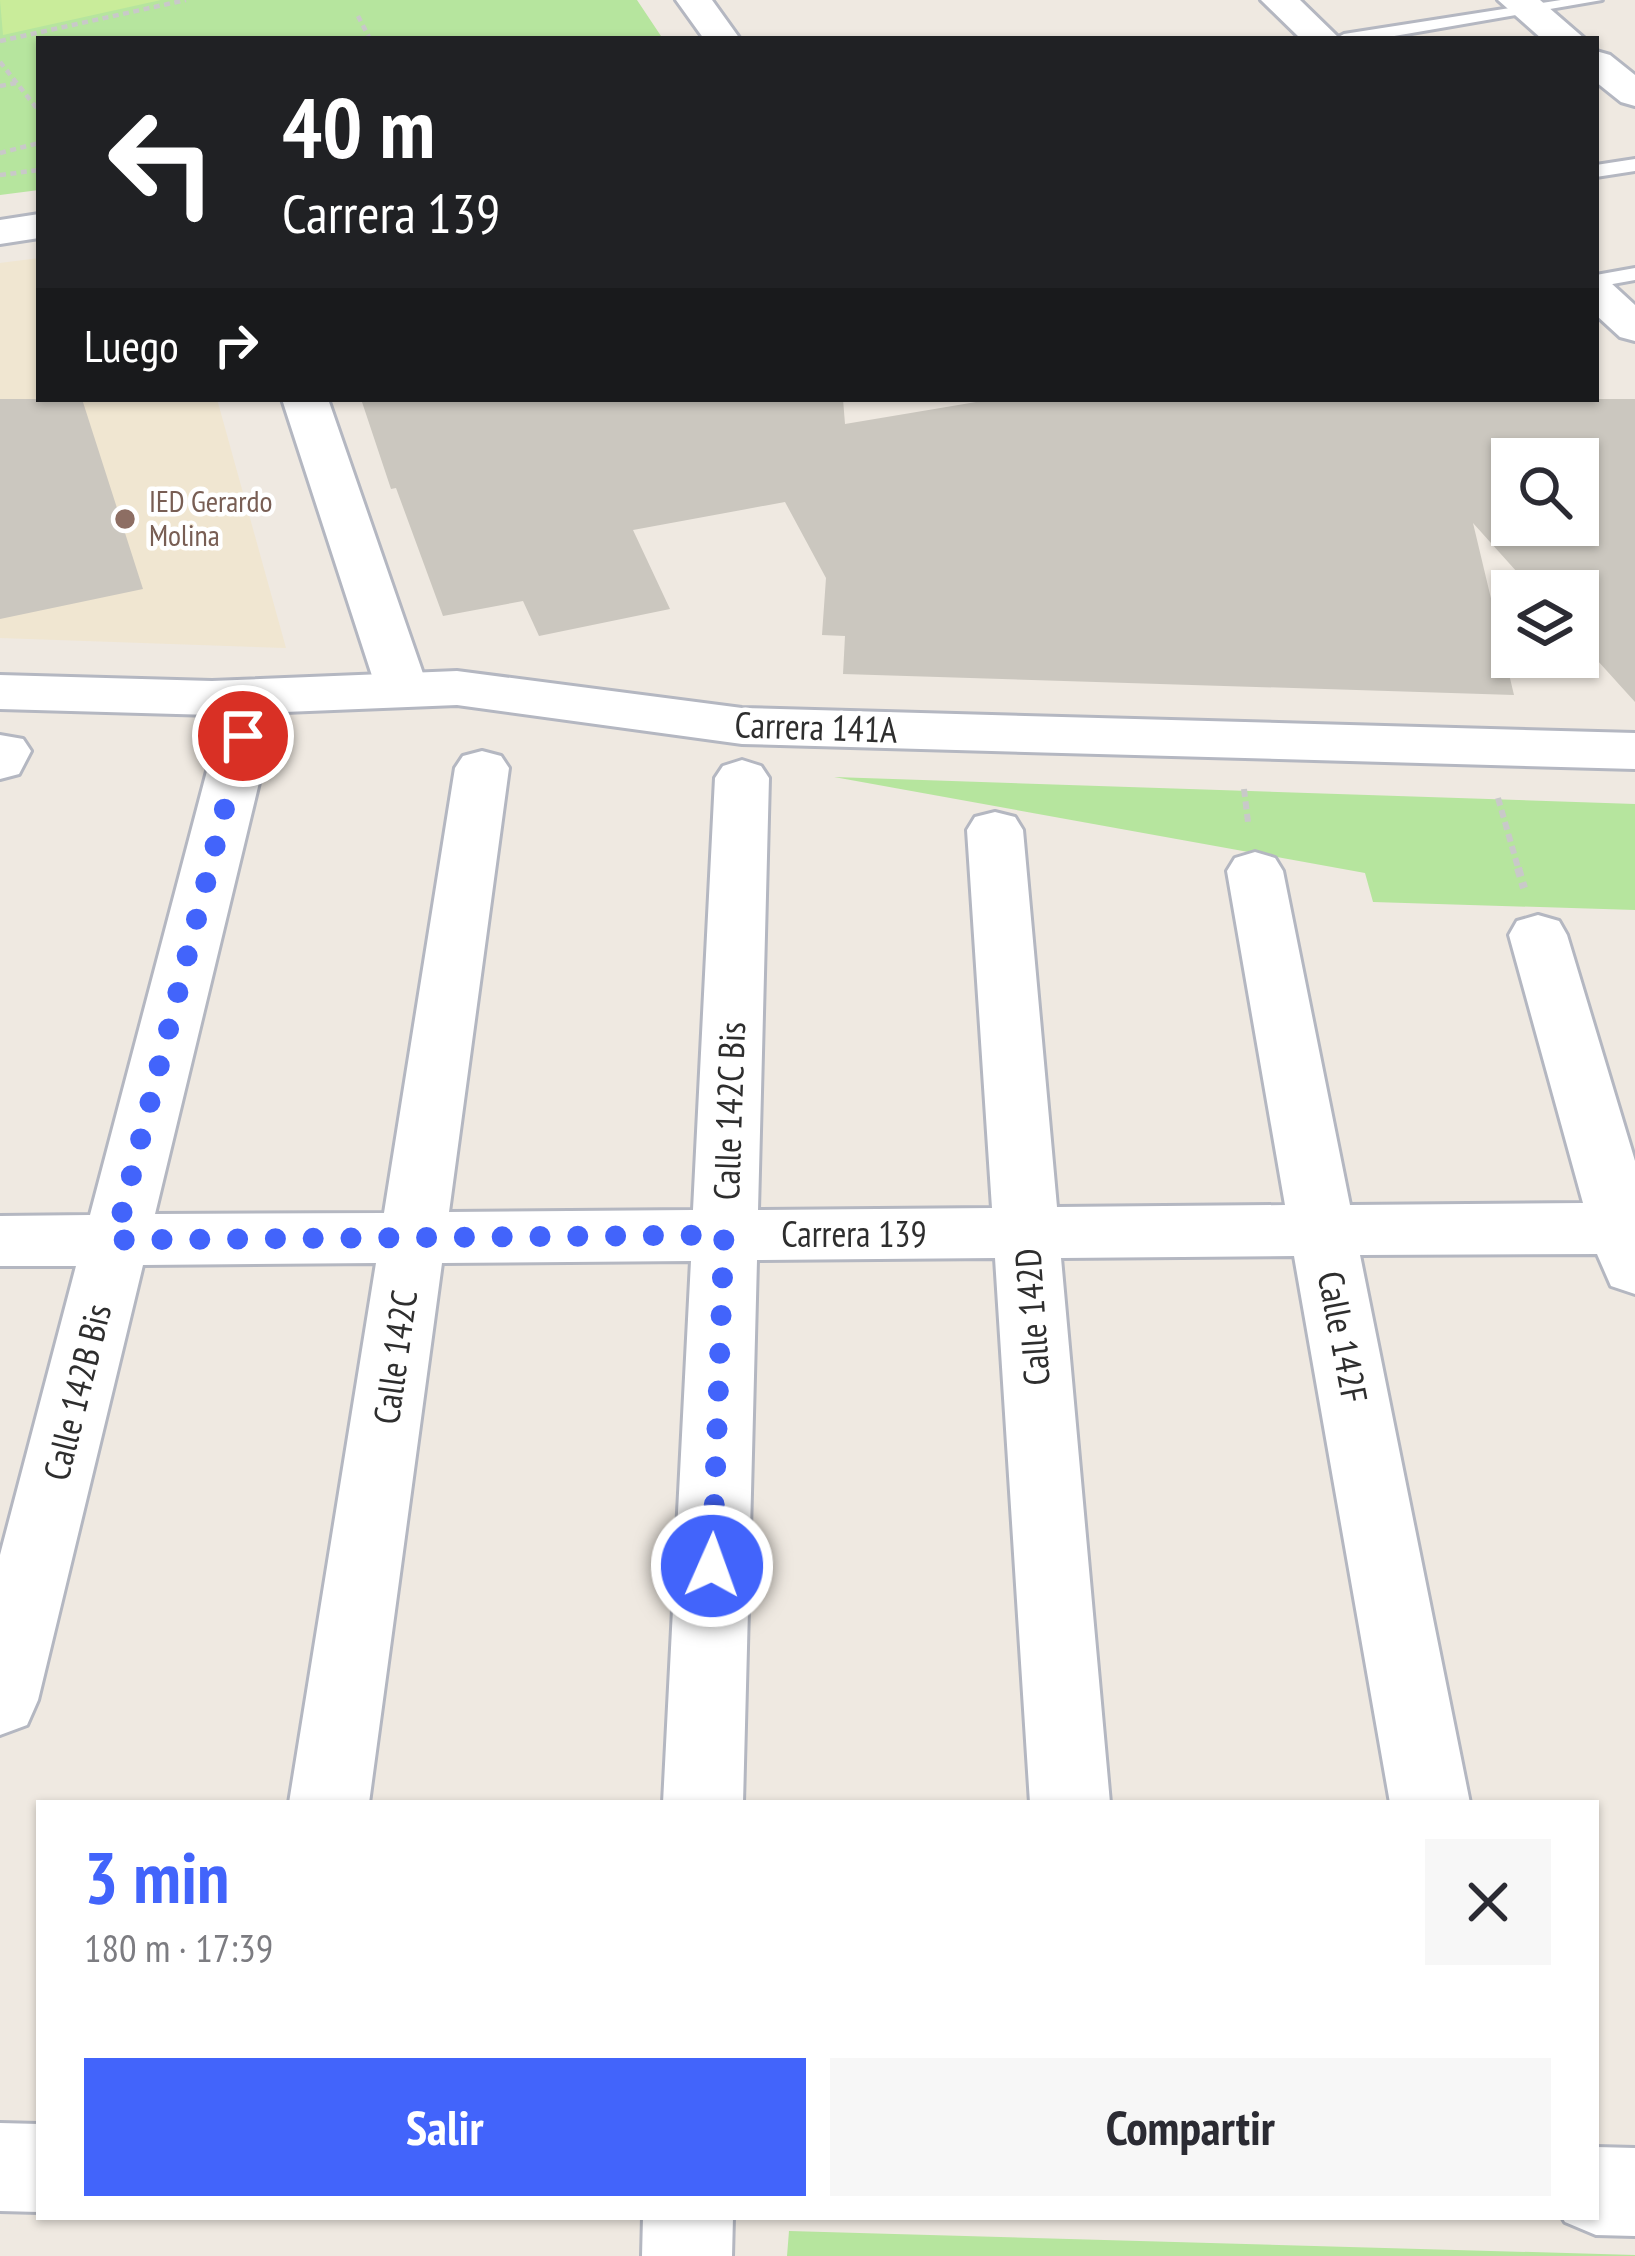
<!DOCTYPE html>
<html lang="es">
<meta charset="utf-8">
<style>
body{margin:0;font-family:"PT Sans Narrow",sans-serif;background:#f7f7f7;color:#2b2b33;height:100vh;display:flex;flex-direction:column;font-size:45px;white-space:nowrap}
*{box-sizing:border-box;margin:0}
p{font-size:39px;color:#7c7c81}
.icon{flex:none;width:66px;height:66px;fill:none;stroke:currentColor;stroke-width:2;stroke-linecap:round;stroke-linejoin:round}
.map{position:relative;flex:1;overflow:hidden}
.panel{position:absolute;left:36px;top:1800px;width:1563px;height:420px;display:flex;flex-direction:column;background:#fff;border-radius:0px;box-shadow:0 3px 9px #0004}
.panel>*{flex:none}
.hud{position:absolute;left:36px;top:36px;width:1563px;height:366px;border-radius:0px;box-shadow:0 3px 9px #0004;background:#202124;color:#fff;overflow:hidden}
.controls{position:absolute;left:1491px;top:438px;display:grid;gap:24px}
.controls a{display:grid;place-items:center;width:108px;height:108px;border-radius:0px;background:#fff;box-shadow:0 3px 9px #0004;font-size:60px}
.pin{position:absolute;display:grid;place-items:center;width:102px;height:102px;color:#fff;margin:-51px;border:6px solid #fff;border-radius:50%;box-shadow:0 3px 12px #0007}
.me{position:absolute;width:132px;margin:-66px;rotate:2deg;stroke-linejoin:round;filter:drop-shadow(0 0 9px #0008)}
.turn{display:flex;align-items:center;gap:42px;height:252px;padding:0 48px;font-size:54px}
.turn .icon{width:156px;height:156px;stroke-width:2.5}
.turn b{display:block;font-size:84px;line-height:102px}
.then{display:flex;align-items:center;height:114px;padding:0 48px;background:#0003;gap:24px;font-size:45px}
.round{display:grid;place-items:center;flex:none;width:126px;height:126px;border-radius:0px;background:#f7f7f7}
.summary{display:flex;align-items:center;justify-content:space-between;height:204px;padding:0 48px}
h1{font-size:72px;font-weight:600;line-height:90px;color:#4264fb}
.button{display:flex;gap:24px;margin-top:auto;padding:24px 48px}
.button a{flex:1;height:138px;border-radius:0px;background:#4264fb;color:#fff;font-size:48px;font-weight:600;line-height:138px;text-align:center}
.button a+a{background:#f7f7f7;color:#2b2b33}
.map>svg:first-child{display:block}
.education{fill:#f0e6d1}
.green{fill:#b6e59e}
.pitch{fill:#c9ec9a}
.building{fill:#cbc7bf;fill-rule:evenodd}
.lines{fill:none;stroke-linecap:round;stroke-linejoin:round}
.lane-casing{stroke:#b4b7c1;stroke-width:6}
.street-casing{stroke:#b4b7c1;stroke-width:6}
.secondary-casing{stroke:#b4b7c1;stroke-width:6}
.path-far2{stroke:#c9c9c9;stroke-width:4.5;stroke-dasharray:6 4.5;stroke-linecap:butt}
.path-far1{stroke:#c9c9c9;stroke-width:6;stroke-dasharray:8 4.5;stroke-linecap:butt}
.path{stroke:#c9c9c9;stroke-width:8;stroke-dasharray:9 6;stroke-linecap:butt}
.lane{fill:#fff;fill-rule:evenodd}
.street{fill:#fff;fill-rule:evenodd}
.secondary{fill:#fff;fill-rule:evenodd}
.route{stroke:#4264fb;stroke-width:21;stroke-dasharray:0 37.8}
.education-dot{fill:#8d6e63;stroke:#fff;stroke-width:4.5}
.labels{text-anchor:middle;stroke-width:9;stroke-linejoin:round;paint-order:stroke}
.far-education-label{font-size:30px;fill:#785e54;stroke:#fff;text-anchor:start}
.street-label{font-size:36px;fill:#2e2e2e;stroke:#fff}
</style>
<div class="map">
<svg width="1635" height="2256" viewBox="0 0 1635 2256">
<rect width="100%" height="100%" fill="#efe9e1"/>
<path class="education" d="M39,258V399H217L286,648L0,638V263Z"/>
<path class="green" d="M0,0H637L663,39H39V190L0,195Z
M834,777L1635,804V910L1373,902L1365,873Z
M789,2231L1635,2255V2256H787Z"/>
<path class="pitch" d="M0,0H161L3,35Z"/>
<path class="building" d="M0,399H82L143,589L0,619Z
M361,399H843L845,424L994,399H1635V702L1578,639V591H1534L1473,523L1514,695L843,674L845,636L822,635L826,578L785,502L633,530L670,609L539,636L523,601L443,616L396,488L391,489ZM1512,459H1578V525H1512Z"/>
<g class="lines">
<defs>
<path id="lane" d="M1561,0H1602L1377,39H1335L1344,34Z
M1635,159V171L1596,177V165Z
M1635,268V280L1596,287V275Z"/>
<path id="street" d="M676,0H712L740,39H704Z
M1261,0H1300L1340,39H1301Z
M39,214V238L0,244V220Z
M1596,279L1611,283L1635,305V341L1620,337L1596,315Z
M282,399H328L428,688L420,699L402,704L384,699L376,688Z
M243,720L262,725L270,737L155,1214L384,1213L455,768L463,756L482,751L501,756L509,768L449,1212L693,1210L715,778L723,766L742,760L761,766L769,778L758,1210L992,1208L967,830L975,817L995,812L1015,817L1023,830L1057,1207L1285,1205L1227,871L1235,858L1255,852L1275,858L1283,871L1350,1205L1583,1203L1509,935L1517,921L1538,915L1559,921L1567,935L1635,1161V1294L1611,1286L1597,1254L1360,1255L1470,1803H1390L1294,1256L1061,1258L1110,1803H1030L995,1258L757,1260L743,1803H663L691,1261L442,1263L369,1803H289L376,1263L143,1265L38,1700L27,1725L0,1735V1555L76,1266H0V1216L90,1215L216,737L224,725Z
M0,735L23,739L31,751L19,774L0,779Z
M0,2123L39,2124V2212L0,2211Z
M1596,2147L1635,2148V2236L1596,2235L1565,2222L1562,2217H1596Z
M643,2217H733L732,2256H642Z"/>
<path id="secondary" d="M1498,0H1540L1585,39H1542Z
M1596,51L1610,55L1635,75V106L1621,102L1596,82Z
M457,671L742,708L1635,733V769L742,744L457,705L212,715L0,709V675L212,681Z"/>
</defs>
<use href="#lane" class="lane-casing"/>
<use href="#street" class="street-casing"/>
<use href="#secondary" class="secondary-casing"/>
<path class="path-far2" d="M358,16L370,39
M0,41L186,0
M0,62L39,111
M0,86L16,83
M0,153L39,143
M0,175L39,170"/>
<path class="path-far1" d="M1244,789L1248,822
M1498,798L1519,871"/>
<path class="path" d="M1518,868L1524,888"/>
<use href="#lane" class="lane"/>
<use href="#street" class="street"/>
<use href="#secondary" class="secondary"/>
</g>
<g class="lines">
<path class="route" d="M243,736L115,1240L724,1235L712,1566"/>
</g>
<circle class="education-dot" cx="125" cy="519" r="12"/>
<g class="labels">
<g class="far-education-label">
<text x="149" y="512">IED Gerardo<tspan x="149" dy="34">Molina</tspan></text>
</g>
<g class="street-label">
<text transform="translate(816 727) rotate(2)" y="13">Carrera 141A</text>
<text transform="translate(729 1111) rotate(-88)" y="13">Calle 142C Bis</text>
<text x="854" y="1247">Carrera 139</text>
<text transform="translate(1032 1317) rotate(-94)" y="13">Calle 142D</text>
<text transform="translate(1343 1337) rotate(79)" y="13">Calle 142F</text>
<text transform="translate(395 1357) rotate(-82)" y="13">Calle 142C</text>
<text transform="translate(77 1392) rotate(-76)" y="13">Calle 142B Bis</text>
</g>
</g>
</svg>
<div class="controls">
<a><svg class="icon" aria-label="search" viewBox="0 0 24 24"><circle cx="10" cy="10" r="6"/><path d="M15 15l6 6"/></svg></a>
<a><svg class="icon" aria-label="layers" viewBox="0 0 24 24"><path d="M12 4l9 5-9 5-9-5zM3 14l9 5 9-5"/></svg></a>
</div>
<div class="pin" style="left:243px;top:736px;background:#d93025"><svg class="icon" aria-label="arrive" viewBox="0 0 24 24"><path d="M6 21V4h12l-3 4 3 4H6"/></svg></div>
<svg class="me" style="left:712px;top:1566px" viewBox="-20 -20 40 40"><circle r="17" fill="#4264fb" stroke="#fff" stroke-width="3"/><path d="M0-11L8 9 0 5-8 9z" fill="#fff"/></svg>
<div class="hud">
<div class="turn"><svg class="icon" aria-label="left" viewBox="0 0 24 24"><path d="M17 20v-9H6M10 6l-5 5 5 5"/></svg><div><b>40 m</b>Carrera 139</div></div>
<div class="then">Luego<svg class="icon" aria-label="right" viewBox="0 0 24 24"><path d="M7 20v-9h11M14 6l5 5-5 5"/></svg></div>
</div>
<section class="panel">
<div class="summary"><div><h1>3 min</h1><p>180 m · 17:39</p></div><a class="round"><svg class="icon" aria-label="close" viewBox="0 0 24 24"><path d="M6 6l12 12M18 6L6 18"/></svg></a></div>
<div class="button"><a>Salir</a><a>Compartir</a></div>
</section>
</div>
